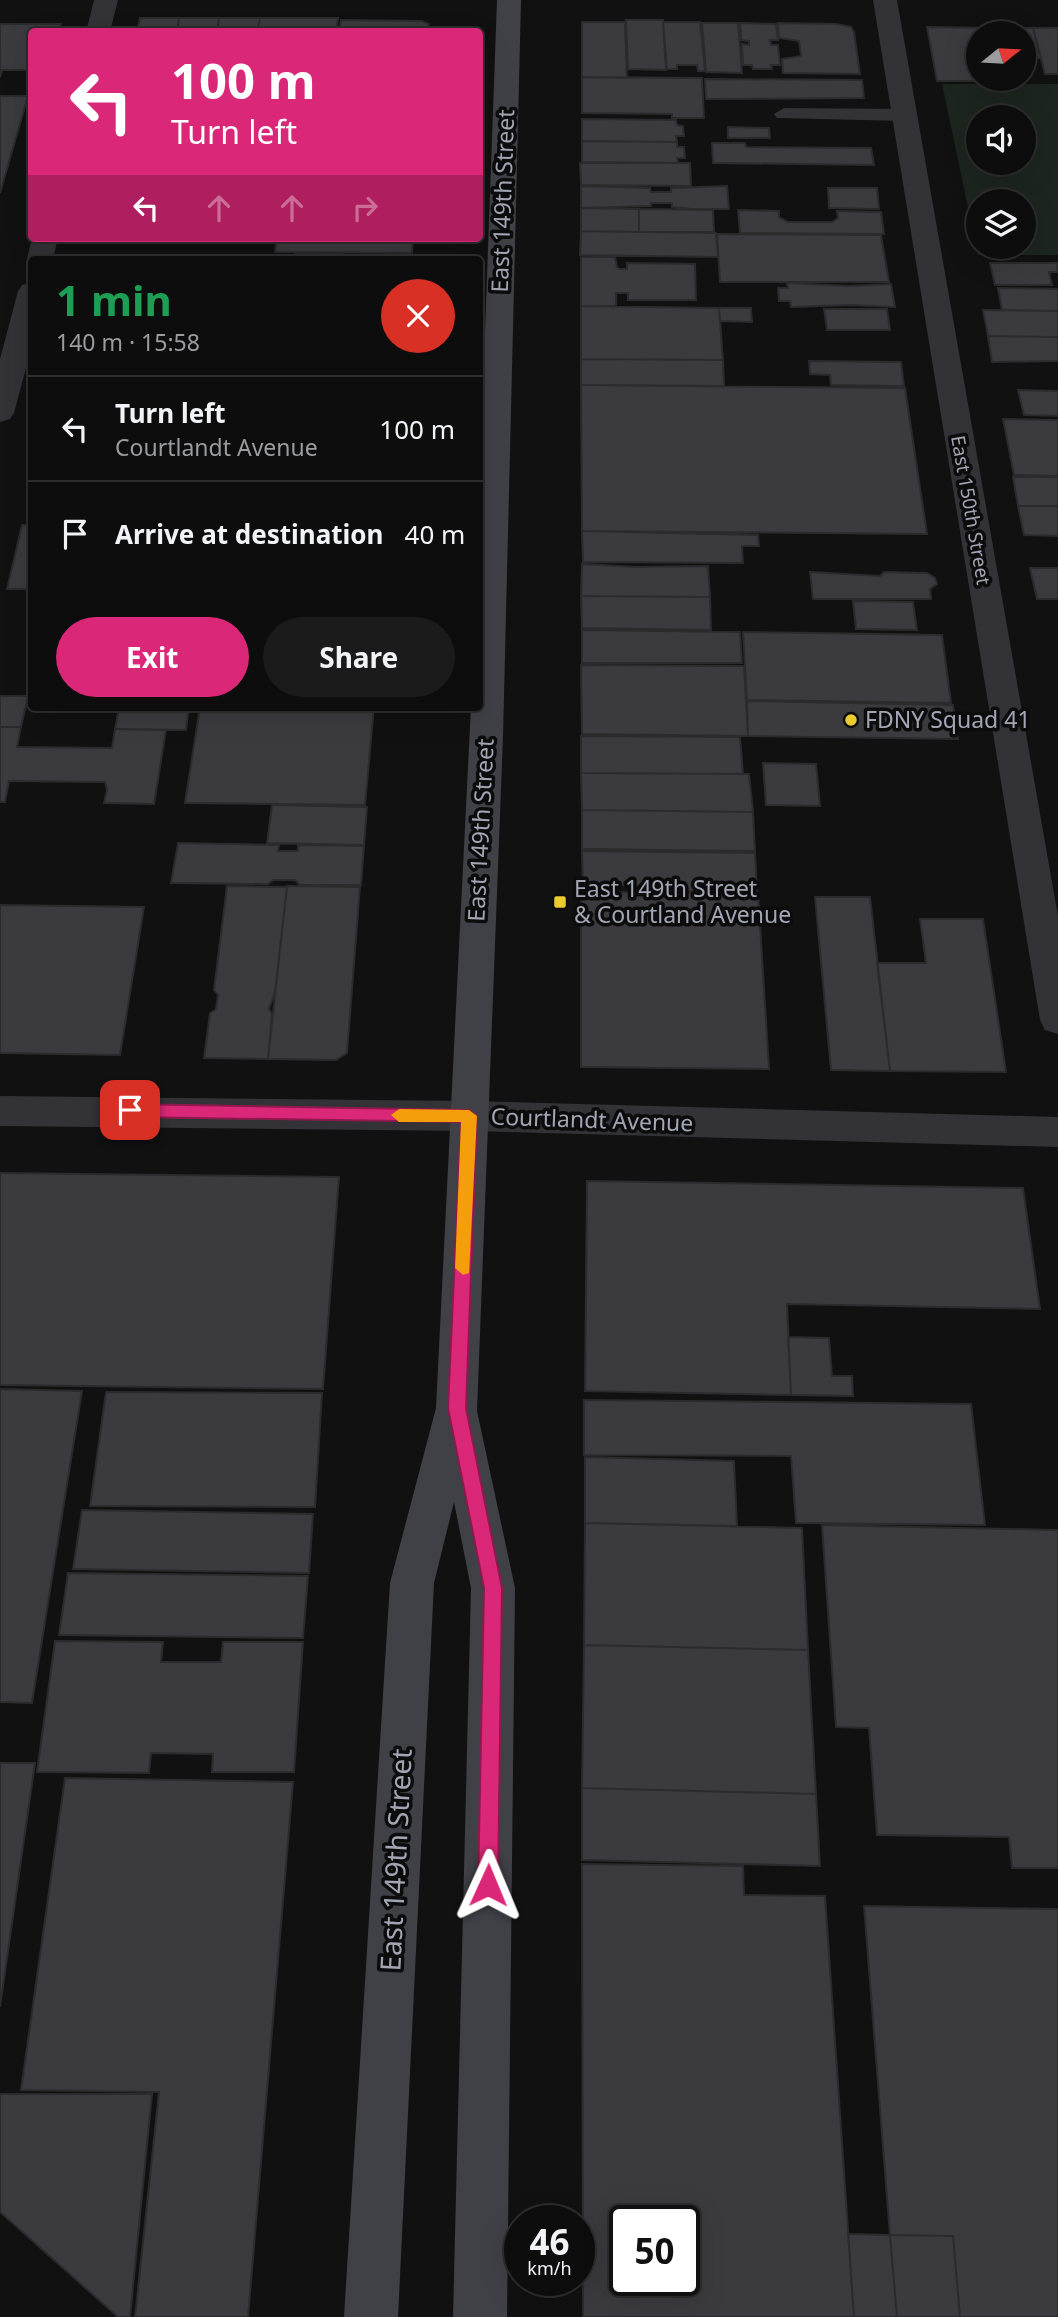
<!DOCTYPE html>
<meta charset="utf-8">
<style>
body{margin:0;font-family:"Noto Sans",sans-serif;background:#1b1b1c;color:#f1f3f6;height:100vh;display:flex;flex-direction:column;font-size:26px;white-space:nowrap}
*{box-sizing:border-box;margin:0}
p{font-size:23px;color:#9a9c9e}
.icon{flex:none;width:38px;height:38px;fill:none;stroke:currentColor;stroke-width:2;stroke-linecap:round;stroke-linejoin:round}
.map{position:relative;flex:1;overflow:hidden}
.sheet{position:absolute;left:28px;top:256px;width:455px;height:455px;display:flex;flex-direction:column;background:#0d0d0e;border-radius:7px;box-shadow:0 7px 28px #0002,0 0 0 2px #2d2d2e}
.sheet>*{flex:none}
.top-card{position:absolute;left:28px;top:28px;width:455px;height:214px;border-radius:7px;box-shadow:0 7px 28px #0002,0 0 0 2px #2d2d2e;background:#db2777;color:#fff;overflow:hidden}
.needle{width:46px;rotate:72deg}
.tools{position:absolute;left:966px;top:21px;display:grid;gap:14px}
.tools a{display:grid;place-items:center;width:70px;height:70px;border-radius:50%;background:#0d0d0e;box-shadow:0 7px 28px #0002,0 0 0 2px #2d2d2e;font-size:35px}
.speed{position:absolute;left:504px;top:2205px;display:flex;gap:14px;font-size:35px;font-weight:700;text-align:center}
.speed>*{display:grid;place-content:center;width:91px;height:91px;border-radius:50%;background:#0d0d0e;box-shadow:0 7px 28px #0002,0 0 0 2px #2d2d2e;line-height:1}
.speed small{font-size:18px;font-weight:400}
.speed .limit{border:4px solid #111;border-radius:10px;background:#fff;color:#111}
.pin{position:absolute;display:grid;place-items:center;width:60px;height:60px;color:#fff;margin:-30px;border-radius:14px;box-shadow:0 4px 10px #0006}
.me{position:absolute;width:77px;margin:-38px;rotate:1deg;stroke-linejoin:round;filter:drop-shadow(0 0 5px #0008)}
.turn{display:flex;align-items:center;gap:24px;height:147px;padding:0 28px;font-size:32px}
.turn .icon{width:91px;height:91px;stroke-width:2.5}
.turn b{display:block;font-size:49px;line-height:60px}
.lanes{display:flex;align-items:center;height:66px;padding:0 28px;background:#0003;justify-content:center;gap:35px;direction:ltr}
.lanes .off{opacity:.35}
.round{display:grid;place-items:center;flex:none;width:74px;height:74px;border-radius:37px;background:#1b1b1c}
.summary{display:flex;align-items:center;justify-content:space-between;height:119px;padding:0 28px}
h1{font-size:42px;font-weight:700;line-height:52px;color:#1e9e55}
.primary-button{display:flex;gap:14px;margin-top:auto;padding:14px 28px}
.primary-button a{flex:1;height:80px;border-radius:42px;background:#db2777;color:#fff;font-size:28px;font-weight:700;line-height:80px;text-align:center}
.primary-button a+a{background:#1b1b1c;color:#f1f3f6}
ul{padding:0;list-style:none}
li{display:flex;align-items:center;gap:21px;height:105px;padding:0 28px;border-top:2px solid #2d2d2e}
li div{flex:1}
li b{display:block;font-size:26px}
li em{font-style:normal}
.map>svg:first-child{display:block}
.green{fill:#1d251f;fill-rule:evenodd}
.building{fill:#3b3b3f;stroke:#2b2b2e;stroke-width:2;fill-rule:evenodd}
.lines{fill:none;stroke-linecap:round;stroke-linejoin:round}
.service{fill:#323237;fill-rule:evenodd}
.minor{fill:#323237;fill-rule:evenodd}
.secondary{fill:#404147;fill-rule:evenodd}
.route{fill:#db2777;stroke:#8e194d;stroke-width:2}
.slow{fill:#f59e0b}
.poi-dot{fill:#edcb2e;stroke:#0c0c0d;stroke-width:2.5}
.labels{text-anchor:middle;stroke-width:7;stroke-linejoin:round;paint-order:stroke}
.far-street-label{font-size:19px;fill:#a2a5b3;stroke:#0c0c0d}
.street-label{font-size:23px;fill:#a2a5b3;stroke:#0c0c0d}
.poi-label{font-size:23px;fill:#a2a5b3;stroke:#0c0c0d;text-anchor:start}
.near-street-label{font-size:28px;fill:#a2a5b3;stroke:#0c0c0d}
</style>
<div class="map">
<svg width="1058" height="2317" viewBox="0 0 1058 2317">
<rect width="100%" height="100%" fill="#111112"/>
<path class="green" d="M942,84H1058V255H978ZM978,117H1024V163H978ZM978,201H1024V247H978Z"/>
<path class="building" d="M140,18H179L177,32H137Z
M179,18H219L217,32H177Z
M219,18H260L257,32H217Z
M260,18H338L336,32H257Z
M341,20L422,21L429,24L428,32H339Z
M626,20H663L666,70L628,69Z
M582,22H625L627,78L582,77Z
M663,22H700L705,71H698L697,65H677V69H667Z
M702,23H738L742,73L706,72Z
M740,23L776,24L778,40H770L771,45H778L780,65H771L772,69H753L752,65H743L742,44L749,45V41L741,40Z
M778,23L837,24L851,27L854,32L860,74L783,73L782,59L801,56L799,41L779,38Z
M0,24H61L59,32H32V70H2L0,77Z
M927,27L994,28L995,33H978V79L1002,81H937Z
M994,28H1033L1041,58H1024V33H995Z
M1033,28H1058V74H1045Z
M582,77L702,78L704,118H672V114L582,113Z
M705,79L862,80L864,98L706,99Z
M0,96H28L0,193Z
M582,119L676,120L677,125L683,126L684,136H676L677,142L582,141Z
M728,127L769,128L770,138H728Z
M582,141L677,142V147H684L685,158H677L678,163L582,162Z
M712,143H745L746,147L871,148L874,165L713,163Z
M580,163H690L691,186L581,185Z
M581,186L650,188L651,192H671V188L727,186L729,209H692L672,207V203H651V206L581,208Z
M828,188H877L879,209L829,208Z
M581,208L639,209V232L581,231Z
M639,209L713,210L714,232H639Z
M738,210L779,211V217L788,222H832L838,218L837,211L881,212L884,234L740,233Z
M581,231L716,233L718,257L580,255Z
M717,234L881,235L889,282H720Z
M277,238H413L412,253L275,252Z
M295,253H331L353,256L352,259H295Z
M374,254H411V259H373Z
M581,257H615L617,267L620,269H627V263L695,264L696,300H628V293H616V306H581Z
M990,263H1057L1058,272H1049L1052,285H995Z
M787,283L849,286L891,284L895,307L851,305L791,307L790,301H779L778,288H788Z
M998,288L1058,289V311L1002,310Z
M581,306L719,308L723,360L581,359Z
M719,308H751L752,322L720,321Z
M824,309H887L890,330H827Z
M983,310L1058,311V337L988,336Z
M988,336L1058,337V361L992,362Z
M581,359L723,360L724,386L581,385Z
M809,361L901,362L904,386L831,385L830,375L810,374Z
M581,385L905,388L927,534L582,531Z
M1018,390L1058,391V416L1024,415Z
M1003,419L1058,420V476L1014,475Z
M1013,477H1058V506H1018Z
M1018,506H1058V536L1024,535Z
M22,525H32V589H7Z
M582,531L758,535L759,546H742L743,563L583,562Z
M582,564L635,567L708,566L710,597L581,596Z
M1030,568H1058V599H1037Z
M810,572L880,576L884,572L927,573L935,578L937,584L930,589L931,599H813Z
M581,596L710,597L711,630L582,628Z
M853,601L913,602L917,630L856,629Z
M582,630L740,632L742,663H582Z
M743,632L942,635L951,703L747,700Z
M581,665L744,666L748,736L582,734Z
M0,696H28L21,727H0Z
M747,701L953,705L958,739L748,736Z
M119,707H189L186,730L115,729Z
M200,707H374L365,805L185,803Z
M0,727H21L17,747L112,748L115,729L166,730L154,804L104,803L107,790L105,782L9,781L5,802H0Z
M581,736L740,737L743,774L581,773Z
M763,763L816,764L820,806L766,805Z
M581,773L749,774L753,812L582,810Z
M272,805L367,807L364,845L267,843Z
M582,810L753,812L755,851L582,849Z
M178,843L279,845L278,851H298V845L364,846L361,885H300L295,880H273L268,884L171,883Z
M582,851L755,853L757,892L687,891V886L583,885Z
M227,886L287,887L275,992L269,1009L272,1014L268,1059L204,1058L210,1013L216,1009L218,995L214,990Z
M287,886L360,887L347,1053L336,1060L268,1059Z
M581,892L758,893L769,1069L581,1067Z
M815,897H870L890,1071L831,1070Z
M0,905L144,907L120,1055L0,1053Z
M920,919H983L1006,1072L890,1071L877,963H926Z
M0,1173L339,1177L323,1389L0,1385Z
M587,1181L1023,1188L1040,1309L787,1304L791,1395L585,1391Z
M788,1337L829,1338L832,1376H852L853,1396L791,1395Z
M0,1389L82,1391L32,1703L0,1702Z
M106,1392L322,1393L315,1507L90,1506Z
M584,1400L971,1404L985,1525L796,1523L791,1456L584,1455Z
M585,1457L734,1461L737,1526L585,1523Z
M82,1510L313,1514L309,1573L73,1569Z
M585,1523L802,1528L808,1650L584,1645Z
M822,1525L1058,1530V1868H1012L1009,1837L877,1835L869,1728L836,1727Z
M68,1573L308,1576L303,1638L59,1635Z
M55,1641L163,1642L161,1662H221L223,1642H303L294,1772H212L213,1754L151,1753L149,1773L37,1772Z
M584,1645L808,1650L816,1794L582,1788Z
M0,1763H35L0,2007Z
M65,1778L293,1782L248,2317H135L159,2092L21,2090Z
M582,1788L816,1794L820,1866L582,1860Z
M582,1864L743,1866L744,1895L825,1896L854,2317H583ZM625,2221H684V2280H625Z
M864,1906L1058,1909V2317H960L953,2236L890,2235Z
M0,2094H152L130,2317H118L0,2212Z
M848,2234L890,2235L897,2317H854Z
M890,2235L953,2236L960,2317H897Z"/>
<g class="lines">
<path class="service" d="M784,108L904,109L914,115L904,121L777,118L774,114Z"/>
<path class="minor" d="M94,0H118L110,32H86Z
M873,0H897L1058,916V1034L1045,1030L1040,1020Z
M32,238H58L53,259H32L30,265L27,259Z
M32,283V346L14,413L10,419L0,422V359L18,291L22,285Z
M0,1096L469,1101L1058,1117V1147L469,1131L0,1126Z"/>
<path class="secondary" d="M497,0H521L503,737L477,1411L515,1588L507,2317H453L471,1588L454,1502L434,1583L398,2317H344L390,1583L436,1408L471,707H480V470Z"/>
</g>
<path class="route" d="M130,1104L469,1110L477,1116L466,1408L502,1588L498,1885L495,1892L488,1895L481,1892L478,1885L484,1588L448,1408L461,1122L130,1117L122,1110Z"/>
<path class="slow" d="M399,1109L469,1110L477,1116L469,1273L463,1275L455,1268L461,1122H399L391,1115Z"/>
<g class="poi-dot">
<circle cx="851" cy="720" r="7"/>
<rect x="553" y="895" width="14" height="14" rx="3.5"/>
</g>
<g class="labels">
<g class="far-street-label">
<text transform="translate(971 510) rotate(80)" y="7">East 150th Street</text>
</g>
<g class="street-label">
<text transform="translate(503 201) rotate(-88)" y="8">East 149th Street</text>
<text transform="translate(481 830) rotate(-87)" y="8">East 149th Street</text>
<text transform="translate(592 1120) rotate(2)" y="8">Courtlandt Avenue</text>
</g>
<g class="poi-label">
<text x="865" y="728">FDNY Squad 41</text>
<text x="574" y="897">East 149th Street<tspan x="574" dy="26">&amp; Courtland Avenue</tspan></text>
</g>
<g class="near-street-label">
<text transform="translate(396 1860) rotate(-87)" y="10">East 149th Street</text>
</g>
</g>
</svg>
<div class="tools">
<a><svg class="needle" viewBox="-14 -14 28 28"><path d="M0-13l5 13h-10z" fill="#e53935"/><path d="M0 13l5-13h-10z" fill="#9a9c9e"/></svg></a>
<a><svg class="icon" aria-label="sound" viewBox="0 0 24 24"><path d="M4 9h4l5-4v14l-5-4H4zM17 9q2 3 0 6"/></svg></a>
<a><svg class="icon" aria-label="layers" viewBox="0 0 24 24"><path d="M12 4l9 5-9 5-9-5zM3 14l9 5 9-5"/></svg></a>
</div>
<div class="speed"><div>46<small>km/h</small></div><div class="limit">50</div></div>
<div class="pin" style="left:130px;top:1110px;background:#d93025"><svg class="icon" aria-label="arrive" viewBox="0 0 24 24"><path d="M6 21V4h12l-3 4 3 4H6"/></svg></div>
<svg class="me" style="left:488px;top:1885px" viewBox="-20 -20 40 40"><path d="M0-17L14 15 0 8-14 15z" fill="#db2777" stroke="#fff" stroke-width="4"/></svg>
<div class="top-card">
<div class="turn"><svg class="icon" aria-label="left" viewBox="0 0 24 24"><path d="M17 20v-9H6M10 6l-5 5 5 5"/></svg><div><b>100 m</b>Turn left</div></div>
<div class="lanes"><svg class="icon" aria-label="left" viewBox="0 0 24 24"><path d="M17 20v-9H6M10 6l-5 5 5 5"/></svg><svg class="icon off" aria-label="ahead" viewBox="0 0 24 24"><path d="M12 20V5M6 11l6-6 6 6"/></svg><svg class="icon off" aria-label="ahead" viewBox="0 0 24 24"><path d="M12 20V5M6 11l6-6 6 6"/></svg><svg class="icon off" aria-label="right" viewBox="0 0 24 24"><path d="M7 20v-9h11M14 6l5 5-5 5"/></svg></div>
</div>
<section class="sheet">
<div class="summary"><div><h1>1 min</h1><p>140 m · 15:58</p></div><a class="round" style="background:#d93025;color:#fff"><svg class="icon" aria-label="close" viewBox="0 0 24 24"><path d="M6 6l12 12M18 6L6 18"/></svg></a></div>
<ul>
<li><svg class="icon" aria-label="left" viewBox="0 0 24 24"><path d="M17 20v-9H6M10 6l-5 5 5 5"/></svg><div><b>Turn left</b><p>Courtlandt Avenue</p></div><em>100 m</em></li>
<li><svg class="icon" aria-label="arrive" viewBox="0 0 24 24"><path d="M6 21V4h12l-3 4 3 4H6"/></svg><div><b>Arrive at destination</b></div><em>40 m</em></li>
</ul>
<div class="primary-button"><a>Exit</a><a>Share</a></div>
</section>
</div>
